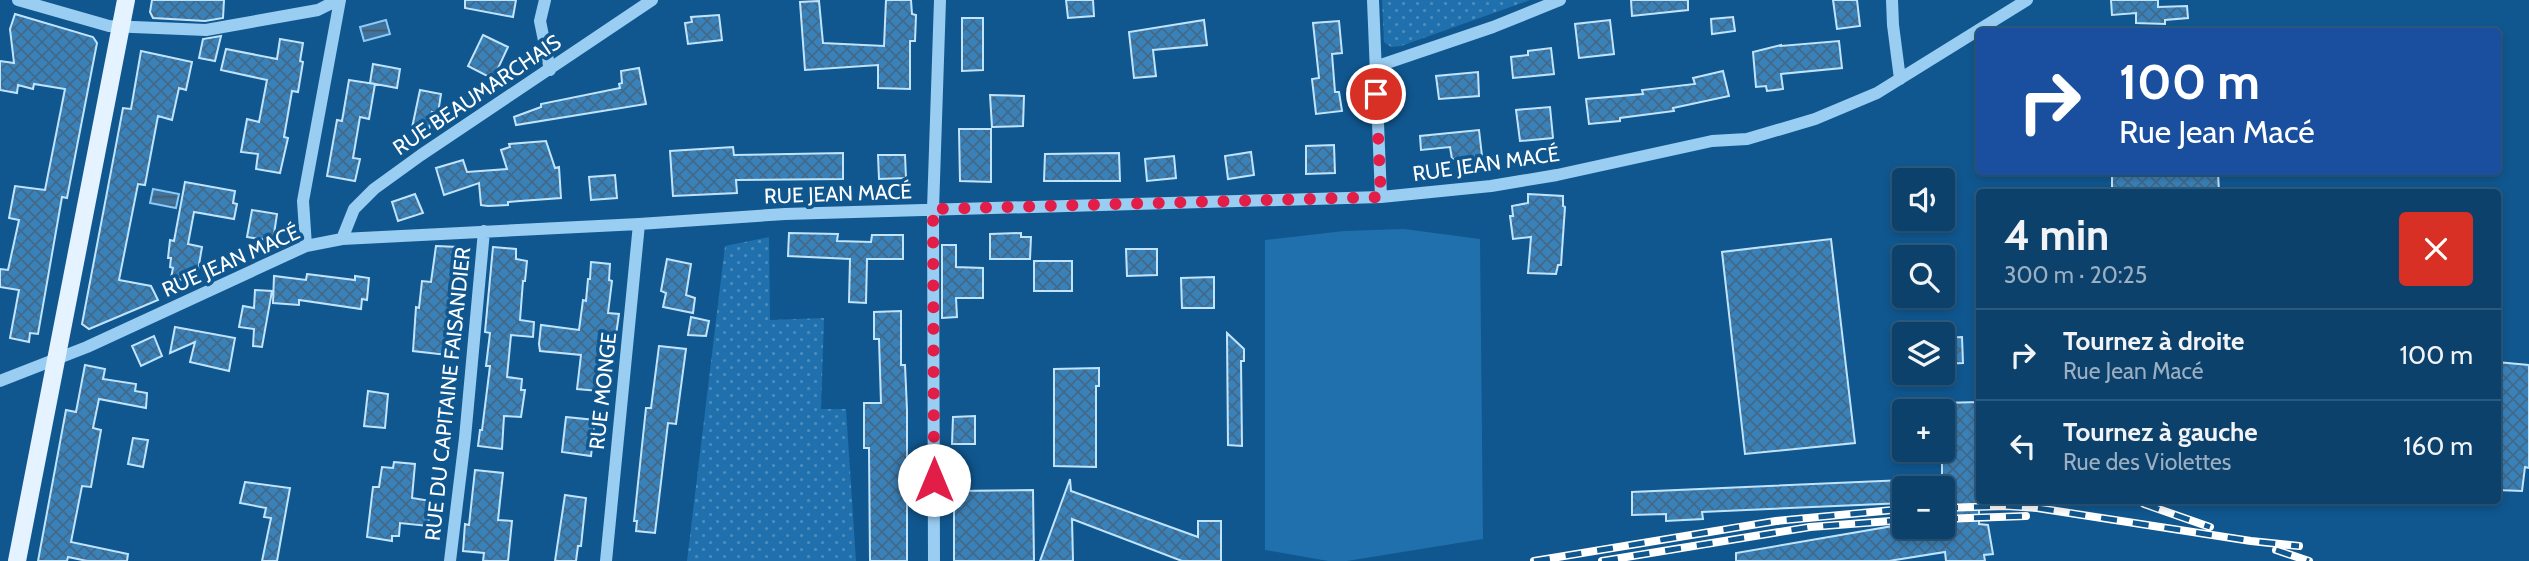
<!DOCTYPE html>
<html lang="fr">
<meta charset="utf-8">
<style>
body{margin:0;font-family:Cabin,sans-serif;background:#1a4c73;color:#f1f3f6;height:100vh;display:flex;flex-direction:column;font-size:26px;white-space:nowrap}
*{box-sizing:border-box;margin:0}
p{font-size:23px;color:#9aafc1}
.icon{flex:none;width:38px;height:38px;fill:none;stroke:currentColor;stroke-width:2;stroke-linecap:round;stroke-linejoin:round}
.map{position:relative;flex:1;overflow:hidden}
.drawer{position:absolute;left:1976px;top:189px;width:525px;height:315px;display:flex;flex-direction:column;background:#0c416b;border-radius:7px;box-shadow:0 4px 10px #0003,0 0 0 2px #2c5a7e}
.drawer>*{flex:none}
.guide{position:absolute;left:1976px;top:28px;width:525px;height:147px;border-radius:7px;box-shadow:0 4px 10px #0003,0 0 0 2px #2c5a7e;background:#1a4fa0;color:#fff;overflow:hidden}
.controls{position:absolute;left:1892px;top:168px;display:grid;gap:14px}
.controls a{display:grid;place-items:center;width:63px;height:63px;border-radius:7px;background:#0c416b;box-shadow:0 4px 10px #0003,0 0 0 2px #2c5a7e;font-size:35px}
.pin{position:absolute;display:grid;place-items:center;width:60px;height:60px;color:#fff;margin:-30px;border:4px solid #fff;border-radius:50%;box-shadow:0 2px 7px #0007}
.me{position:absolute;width:77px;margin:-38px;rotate:0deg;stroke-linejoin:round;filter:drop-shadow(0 0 5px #0008)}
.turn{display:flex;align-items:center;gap:24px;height:147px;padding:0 28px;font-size:32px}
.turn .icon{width:91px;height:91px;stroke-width:2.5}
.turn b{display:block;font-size:49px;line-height:60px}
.round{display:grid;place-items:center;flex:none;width:74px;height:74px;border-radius:7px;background:#1a4c73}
.summary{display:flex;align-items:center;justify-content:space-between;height:119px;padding:0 28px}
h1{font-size:42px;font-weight:700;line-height:52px}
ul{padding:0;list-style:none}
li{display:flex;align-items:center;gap:21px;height:91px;padding:0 28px;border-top:2px solid #2c5a7e}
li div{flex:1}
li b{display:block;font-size:26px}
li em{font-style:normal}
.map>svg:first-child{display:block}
.grass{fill:url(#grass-dots)}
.garden{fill:#1f70ad}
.water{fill:url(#water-rules);stroke:#8bcaf6;stroke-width:2}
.building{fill:url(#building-cross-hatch);stroke:#c1e4fd;stroke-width:2}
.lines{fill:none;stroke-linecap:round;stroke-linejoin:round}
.minor{stroke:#9acdf2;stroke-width:12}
.major{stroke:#e5f2ff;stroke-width:18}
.rail-casing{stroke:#fff;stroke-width:8}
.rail{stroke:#10578f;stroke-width:5;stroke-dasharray:16;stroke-linecap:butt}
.route{stroke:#e11d48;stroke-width:12;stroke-dasharray:0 21.6}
.labels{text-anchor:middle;stroke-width:7;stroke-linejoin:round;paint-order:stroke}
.street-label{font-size:21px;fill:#fff;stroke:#10578f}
</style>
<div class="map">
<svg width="2529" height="561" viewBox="0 0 2529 561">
<defs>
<pattern id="grass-dots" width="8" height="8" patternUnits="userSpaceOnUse" patternTransform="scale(1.75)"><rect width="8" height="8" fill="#1f70ad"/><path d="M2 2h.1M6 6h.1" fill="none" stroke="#4c8dbd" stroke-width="1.8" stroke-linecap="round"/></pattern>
<pattern id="water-rules" width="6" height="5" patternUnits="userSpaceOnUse" patternTransform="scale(1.75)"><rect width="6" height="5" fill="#3f729c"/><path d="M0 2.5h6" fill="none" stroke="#475b6c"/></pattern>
<pattern id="building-cross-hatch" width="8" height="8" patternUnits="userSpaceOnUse" patternTransform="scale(1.75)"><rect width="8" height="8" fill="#3981b9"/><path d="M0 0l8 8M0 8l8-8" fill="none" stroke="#426988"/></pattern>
</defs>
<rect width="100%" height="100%" fill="#10578f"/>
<path class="grass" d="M1382,0H1530L1401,46L1391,47L1384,42Z
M769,237L770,320L824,318L821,409H846L856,561H687L725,246Z"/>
<path class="garden" d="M1404,229L1480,239L1483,539L1347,561H1328L1265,550V240L1344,231Z"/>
<path class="water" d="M386,20L390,34L364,41L360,27Z
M153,189L179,194L176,208L150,203Z"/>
<path class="building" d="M152,0H224L223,18L205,21L153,18L150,12Z
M465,0H516L513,17L465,8Z
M886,0H911L912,14L916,15L915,41H910V89L878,88V65L805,70L800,2L819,1L823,43L884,46Z
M1066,0H1093L1094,16L1068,18Z
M1631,0H1688V10L1632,16Z
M1833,0H1857L1860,26L1837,29Z
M2111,0H2158V7L2187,6L2188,18L2165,20V24L2136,23V13L2112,15Z
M15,14L93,37L97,43L67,198L62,197L38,334L30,333L29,342L10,338L19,290L0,287V269L8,270L19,220L9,218L15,186L45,190L65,89L34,84L33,89L18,85L17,93L0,90V61L14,63L10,29Z
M719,15L722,40L688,44L685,23L692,22L691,17Z
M1733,17L1735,31L1712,34L1711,19Z
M962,18H983V70L962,71Z
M1204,20L1207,45L1153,50L1156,76L1134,78L1129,32Z
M1610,20L1614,54L1579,58L1575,24Z
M1339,21L1342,53L1332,54L1335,92H1339L1342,111L1316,114L1312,79L1319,78L1313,23Z
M483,35L508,47L493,79L468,66Z
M221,36L215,61L199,58L203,39Z
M280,39L303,43L300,61L303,62L298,92L292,91L284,137L288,138L280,173L256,169L258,154L241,152L247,119L259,122L267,80L221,70L226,49L277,59Z
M1839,41L1842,68L1781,74L1783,89L1767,91L1766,86L1756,87L1753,52L1781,45V46Z
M1551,48L1554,74L1513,78L1511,57L1528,55V51Z
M141,51L192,62L186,90L179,88L172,120L158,116L145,185L138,184L119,280L151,286L158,300L89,329L82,324L123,108L131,109Z
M373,64L400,69L397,88L370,83Z
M639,68L646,104L516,125L514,117L541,107V104L620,88L619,84L622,83L621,71Z
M1723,71L1729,96L1673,108L1674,111L1620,118V121L1589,124L1586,99L1643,94L1642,90L1695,84L1693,78Z
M1478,72L1479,96L1439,99L1436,76Z
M349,80L375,84L369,119L360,117L353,158L360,159L355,181L327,176L337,120L342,121Z
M420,90L441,94L438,113L432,112L429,130L412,128Z
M990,95L1024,96L1023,126L992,127Z
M1550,107L1553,138L1520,141L1516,110Z
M959,129H991V182L960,181Z
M1479,130L1482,156L1452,159L1450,147L1421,150L1420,136Z
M546,141L555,168L559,167L561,198L520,201L508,202V205L488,206L481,205L479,183L444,195L436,168L463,160L467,172L507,169L501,150L510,147L509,144Z
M1334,145L1335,173L1306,174V146Z
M733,147L734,155L843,153V179L736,180L737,193L673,196L670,151Z
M1251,152L1254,175L1228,179L1225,156Z
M1119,153L1120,181H1044L1045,154Z
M878,155H905L906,178L879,179Z
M1174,156L1176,178L1147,181L1145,159Z
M2112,172H2218L2219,192H2112Z
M615,175L617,198L591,200L589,177Z
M185,182L235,191L233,203L237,204L234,219L194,212L188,244L202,247L196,282L171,278L173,268L170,267L171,258H168L170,240L174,241Z
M415,194L423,213L398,221L392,202Z
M1528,194L1563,196V206L1565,207L1561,265H1558L1556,274L1528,273L1531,237L1513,239L1510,216H1513L1512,206L1528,203Z
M252,210L277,214L273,241L247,237Z
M789,233L838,234L837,241L871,242L872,235H903V259H867L866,303L849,302L850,259L788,256Z
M1021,233V237H1031L1030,259H990V234Z
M1831,239L1855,443L1745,454L1722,252Z
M942,245H956V267L983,268V298H956L957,317L942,318Z
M436,246L458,247L447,355L413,351L416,307L419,308L422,281L431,282Z
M493,247L516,249V259L527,261L525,281H523L520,320L534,322L533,337L511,335L507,377L522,379L521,390H525L521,417L504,416L502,449L478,446L480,430H482L490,366H486L490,333L485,332Z
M1126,249H1157V275L1127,276Z
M667,259L691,264L686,295L695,298L693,313L663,307L666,293L661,291Z
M1034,261H1072V291H1034Z
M591,262L610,264L609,280L612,281L608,313L619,314L614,349L603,348L599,391L577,389L581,355L540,351L539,344L541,325L579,330L583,300L586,301L588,279H590Z
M307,274L355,280V276L369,278L367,300L362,299L361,309L299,300V305L273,303L274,276L306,280Z
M1214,277V308H1182L1181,278Z
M255,290L272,291L262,347L253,346L254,329L239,327L243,306L254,308Z
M901,311V365H905L907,410V561H870L869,448H864V403H881L879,339H874V312Z
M691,317L709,321L706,336L688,335Z
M175,327L235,338L229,371L190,362L195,342L170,353Z
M1227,333L1244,349V361H1241L1242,446L1228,445Z
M154,336L162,356L141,366L132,346Z
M1962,337L1963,363L1942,364V338Z
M659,346L686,349L676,424L668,423L655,533L636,531L637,521H634L646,408H651Z
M2497,362L2529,365V468L2525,467L2522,491L2497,490Z
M85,365L105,369L103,379L136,384L135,391L147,393L146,408L99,399L93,428L101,430L91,487L82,486L71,542L128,554L127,561H87L68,557L67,561H38L66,410L76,412Z
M1099,368V386H1096V467L1054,466V369Z
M368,391L388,394L385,428L364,426Z
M1979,402V524L1988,525L1993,554L1984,555L1985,561H1946L1945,552L1889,561H1736V553L1893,526L1895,537L1906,535L1907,539L1945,532L1943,518L1950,517L1949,501H1942V403Z
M975,416V444H952L953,417Z
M566,417L595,420L591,456L562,452Z
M133,438L148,440L143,467L128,464Z
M394,462L415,464L412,498L431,501L428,526L400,523L399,536H392V541L367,537L373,487H379L382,467L393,468Z
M475,470L503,473L498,520L512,521L508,561H483L484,553L463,551L465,524L469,525Z
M1070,479L1071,491L1198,537V521H1221V561H1182L1072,519L1073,561H1040Z
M1904,480V503L1702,512L1703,519L1666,521V514L1632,515V492Z
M245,482L290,488L277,561H262L271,518L264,517L266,508L240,503Z
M1033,490L1034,561H954V491Z
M565,495L586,498L581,546H578L576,561H555Z"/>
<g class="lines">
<path class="minor" d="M18,0L109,26L206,30L318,10L338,0
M545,0L540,21L550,70
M1373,0L1381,197
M1892,0L1893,25L1900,79
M1375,67L1493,27L1560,0
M342,239L354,209L374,189L421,155L652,0
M306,246L303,201L340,0
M0,381L87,347L306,246L342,239L639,224L785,214L1381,197L1491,186L1557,175L1712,141L1747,139L1815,119L1877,93L2027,0
M450,561L465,438L484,231
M606,561L639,224
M934,561L933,209L940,0"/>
<path class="major" d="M17,561L126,0"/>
<defs>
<path id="rail" d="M2144,504L2210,527
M1942,508L2006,506L2037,508L2251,541L2299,546
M1942,519L2026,516
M2276,550L2309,561
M1534,561L1776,521L1904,509
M1602,561L1810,527L1904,520"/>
</defs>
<use href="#rail" class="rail-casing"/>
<use href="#rail" class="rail"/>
</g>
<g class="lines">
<path class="route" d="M934,480L933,209L1381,197L1376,94"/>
</g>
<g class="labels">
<g class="street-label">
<text transform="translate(477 95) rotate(-34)" y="7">RUE BEAUMARCHAIS</text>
<text transform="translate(1486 164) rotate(-8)" y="7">RUE JEAN MACÉ</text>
<text transform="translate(838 194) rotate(-2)" y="7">RUE JEAN MACÉ</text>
<text transform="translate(231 261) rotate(-24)" y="7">RUE JEAN MACÉ</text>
<text transform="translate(603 391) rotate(-84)" y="7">RUE MONGE</text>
<text transform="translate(448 394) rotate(-84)" y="7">RUE DU CAPITAINE FAISANDIER</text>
</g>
</g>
</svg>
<div class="controls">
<a><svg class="icon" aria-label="sound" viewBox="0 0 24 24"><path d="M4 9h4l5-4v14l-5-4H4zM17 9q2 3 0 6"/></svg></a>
<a><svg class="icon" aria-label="search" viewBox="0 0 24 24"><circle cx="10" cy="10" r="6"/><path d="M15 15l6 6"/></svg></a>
<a><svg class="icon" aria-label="layers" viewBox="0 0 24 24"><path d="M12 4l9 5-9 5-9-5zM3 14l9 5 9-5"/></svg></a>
<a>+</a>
<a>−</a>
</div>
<div class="pin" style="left:1376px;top:94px;background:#d93025"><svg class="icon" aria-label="arrive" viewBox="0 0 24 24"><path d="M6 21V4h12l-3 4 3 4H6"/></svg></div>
<svg class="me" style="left:934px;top:480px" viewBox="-20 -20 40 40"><circle r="19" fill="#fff"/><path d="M0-13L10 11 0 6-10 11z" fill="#e11d48"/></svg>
<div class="guide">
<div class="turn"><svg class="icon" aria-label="right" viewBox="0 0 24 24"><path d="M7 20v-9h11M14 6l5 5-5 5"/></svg><div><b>100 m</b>Rue Jean Macé</div></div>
</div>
<section class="drawer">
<div class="summary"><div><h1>4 min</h1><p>300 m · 20:25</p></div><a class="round" style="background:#d93025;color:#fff"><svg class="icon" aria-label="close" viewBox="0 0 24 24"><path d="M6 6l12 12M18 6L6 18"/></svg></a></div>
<ul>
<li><svg class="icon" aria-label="right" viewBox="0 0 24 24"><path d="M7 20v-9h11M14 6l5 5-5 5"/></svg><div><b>Tournez à droite</b><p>Rue Jean Macé</p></div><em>100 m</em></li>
<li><svg class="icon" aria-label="left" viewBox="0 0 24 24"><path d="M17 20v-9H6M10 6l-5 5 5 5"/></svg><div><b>Tournez à gauche</b><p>Rue des Violettes</p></div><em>160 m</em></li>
</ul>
</section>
</div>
